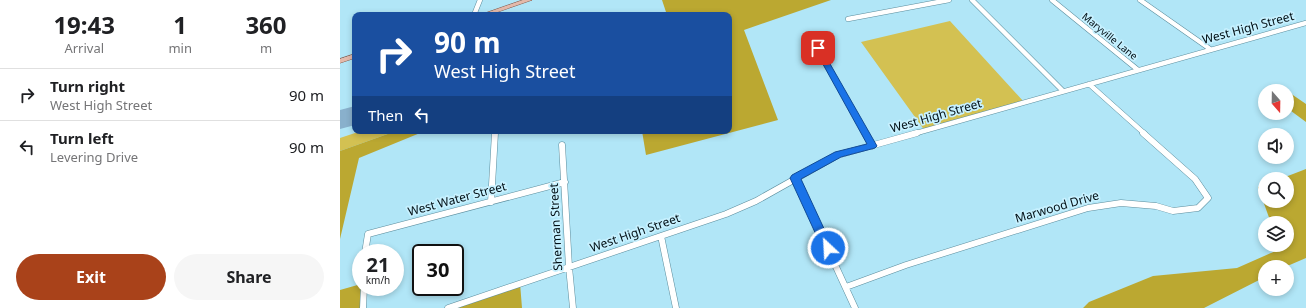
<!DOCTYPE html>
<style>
body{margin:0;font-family:"Noto Sans",sans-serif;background:#f6f6f6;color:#202124;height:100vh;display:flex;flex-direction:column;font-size:15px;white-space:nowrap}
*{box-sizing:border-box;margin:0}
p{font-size:13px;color:#757577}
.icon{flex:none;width:22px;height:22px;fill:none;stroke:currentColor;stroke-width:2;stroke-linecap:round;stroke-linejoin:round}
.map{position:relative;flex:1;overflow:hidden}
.sheet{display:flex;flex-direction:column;background:#fff;width:340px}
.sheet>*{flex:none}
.hud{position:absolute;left:12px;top:12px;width:380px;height:122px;border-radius:8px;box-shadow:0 2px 6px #0003;background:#1a4fa0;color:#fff;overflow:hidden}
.needle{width:26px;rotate:160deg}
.buttons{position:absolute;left:918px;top:84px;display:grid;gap:8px}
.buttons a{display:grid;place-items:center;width:36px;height:36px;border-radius:50%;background:#fff;box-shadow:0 2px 6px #0003;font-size:20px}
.speed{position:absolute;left:12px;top:244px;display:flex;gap:8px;font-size:20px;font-weight:700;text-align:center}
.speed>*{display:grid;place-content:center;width:52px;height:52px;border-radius:50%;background:#fff;box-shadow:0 2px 6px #0003;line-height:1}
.speed small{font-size:10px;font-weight:400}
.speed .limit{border:2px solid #111;border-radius:6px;background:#fff;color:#111}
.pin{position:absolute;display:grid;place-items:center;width:34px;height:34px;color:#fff;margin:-17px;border-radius:8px;box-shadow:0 2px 6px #0006}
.me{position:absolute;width:44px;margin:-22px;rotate:335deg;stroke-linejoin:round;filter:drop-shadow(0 0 3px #0008)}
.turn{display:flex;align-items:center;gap:14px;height:84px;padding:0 16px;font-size:18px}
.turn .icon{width:52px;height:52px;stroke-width:2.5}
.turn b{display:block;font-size:28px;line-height:34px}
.then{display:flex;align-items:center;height:38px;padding:0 16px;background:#0003;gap:8px;font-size:15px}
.eta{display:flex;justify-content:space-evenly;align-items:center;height:68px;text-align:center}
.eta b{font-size:24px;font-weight:700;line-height:28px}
.button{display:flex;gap:8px;margin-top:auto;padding:8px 16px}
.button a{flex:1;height:46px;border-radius:24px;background:#a9421a;color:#fff;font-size:16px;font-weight:700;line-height:46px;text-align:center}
.button a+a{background:#f6f6f6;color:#202124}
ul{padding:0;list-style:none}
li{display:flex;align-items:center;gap:12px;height:52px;padding:0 16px;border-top:1px solid #e0e0e0}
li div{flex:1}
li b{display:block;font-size:15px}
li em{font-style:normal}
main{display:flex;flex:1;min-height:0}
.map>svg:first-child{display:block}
.green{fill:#d3c152}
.forest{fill:#bba831}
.building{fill:#89b0cc}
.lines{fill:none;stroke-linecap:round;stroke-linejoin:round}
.street-far1-casing{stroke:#5b8d9d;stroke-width:5.5}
.street-casing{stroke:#5b8d9d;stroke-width:7}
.primary-casing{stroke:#885f51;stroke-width:1}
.street-far1{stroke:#fff;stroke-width:4.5}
.street{stroke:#fff;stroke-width:6}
.primary{fill:#e4b9aa;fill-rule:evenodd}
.route{fill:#1a73e8;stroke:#114b97}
.labels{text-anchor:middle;stroke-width:3.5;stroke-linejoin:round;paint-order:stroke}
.far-street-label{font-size:10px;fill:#000e14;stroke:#c7f1ff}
.street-label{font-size:12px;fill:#000e14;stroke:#c7f1ff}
</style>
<main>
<section class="sheet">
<div class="eta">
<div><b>19:43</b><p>Arrival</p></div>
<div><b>1</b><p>min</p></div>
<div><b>360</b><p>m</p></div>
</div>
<ul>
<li><svg class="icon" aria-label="right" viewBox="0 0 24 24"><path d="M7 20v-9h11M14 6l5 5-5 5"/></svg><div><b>Turn right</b><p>West High Street</p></div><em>90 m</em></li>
<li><svg class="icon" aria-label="left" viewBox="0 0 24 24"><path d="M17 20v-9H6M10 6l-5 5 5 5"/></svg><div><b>Turn left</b><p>Levering Drive</p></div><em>90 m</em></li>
</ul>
<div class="button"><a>Exit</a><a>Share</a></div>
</section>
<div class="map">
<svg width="966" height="308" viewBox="0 0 966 308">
<rect width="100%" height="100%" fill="#b1e6f7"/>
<path class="green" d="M610,21L684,102L585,131L521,42Z
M21,131H56L0,151V138Z"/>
<path class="forest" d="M322,0H491L404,30L438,120L306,155L302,131H389V15H327Z
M947,91L966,104V122L947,108Z
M56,131H85L19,158L0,239V151Z
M966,169V258L945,267H925V277L864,308H743L749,302L813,276L897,268L940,249L939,245H947V223H931L918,187L925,185V201H947V179H940Z
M180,283L182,308H108Z
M21,284L23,308H0V290Z"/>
<path class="building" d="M15,106V125L0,129V110Z"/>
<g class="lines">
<defs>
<path id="street-far1" d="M632,0L723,91
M712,0L798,70
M800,0L870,49
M134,15L140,0
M508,19L609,0
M470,34L525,134
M749,84L805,134
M155,134V132
M573,134L966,23"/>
<path id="street" d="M525,133L532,146
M222,145L229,267L233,308
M455,178L515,308
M151,202L155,133
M321,236L336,308
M25,253L28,234L225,182
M506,287L566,265L748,208L781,203L816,206L833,211L858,208L868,198L855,179L803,133
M23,308L24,287
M108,308L386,214L416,201L498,155L577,133"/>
<path id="primary" d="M183,0H192L149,15H140Z
M15,54V58L0,63V59Z"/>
</defs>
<use href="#street-far1" class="street-far1-casing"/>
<use href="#street" class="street-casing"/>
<use href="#primary" class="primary-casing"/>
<use href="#street-far1" class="street-far1"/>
<use href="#street" class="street"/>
<use href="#primary" class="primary"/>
</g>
<path class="route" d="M478,46L481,48L537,146L535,148L501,157L461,179L493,248L492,252L488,253L484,252L450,178L452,175L495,152L527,144L474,48Z"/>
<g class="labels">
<g class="far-street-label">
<text transform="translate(770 36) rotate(39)" y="4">Maryville Lane</text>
</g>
<g class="street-label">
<text transform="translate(908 28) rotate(-15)" y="4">West High Street</text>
<text transform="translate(596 116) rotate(-16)" y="4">West High Street</text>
<text transform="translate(117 199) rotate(-15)" y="4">West Water Street</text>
<text transform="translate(717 207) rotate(-16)" y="4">Marwood Drive</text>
<text transform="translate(216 227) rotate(-93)" y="4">Sherman Street</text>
<text transform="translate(295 233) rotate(-19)" y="4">West High Street</text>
</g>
</g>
</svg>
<div class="buttons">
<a><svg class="needle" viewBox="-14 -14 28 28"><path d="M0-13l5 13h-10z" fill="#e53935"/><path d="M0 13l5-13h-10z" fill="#757577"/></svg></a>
<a><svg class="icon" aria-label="sound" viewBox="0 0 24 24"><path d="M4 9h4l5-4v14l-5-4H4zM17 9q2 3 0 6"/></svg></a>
<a><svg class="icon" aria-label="search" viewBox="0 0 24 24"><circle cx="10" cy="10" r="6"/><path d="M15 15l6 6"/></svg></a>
<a><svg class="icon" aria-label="layers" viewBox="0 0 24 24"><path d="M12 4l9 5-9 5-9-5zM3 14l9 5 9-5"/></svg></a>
<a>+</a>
</div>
<div class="speed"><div>21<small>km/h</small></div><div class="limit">30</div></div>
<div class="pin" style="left:478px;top:48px;background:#d93025"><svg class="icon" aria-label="arrive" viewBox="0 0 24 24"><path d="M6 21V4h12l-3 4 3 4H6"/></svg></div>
<svg class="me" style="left:488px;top:248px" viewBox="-20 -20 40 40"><circle r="17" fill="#1a73e8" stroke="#fff" stroke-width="3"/><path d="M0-11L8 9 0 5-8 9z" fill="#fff"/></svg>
<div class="hud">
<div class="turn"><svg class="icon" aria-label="right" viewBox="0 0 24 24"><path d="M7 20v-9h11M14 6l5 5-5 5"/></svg><div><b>90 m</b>West High Street</div></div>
<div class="then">Then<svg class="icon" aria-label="left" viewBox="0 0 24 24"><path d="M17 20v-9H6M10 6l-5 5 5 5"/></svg></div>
</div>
</div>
</main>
